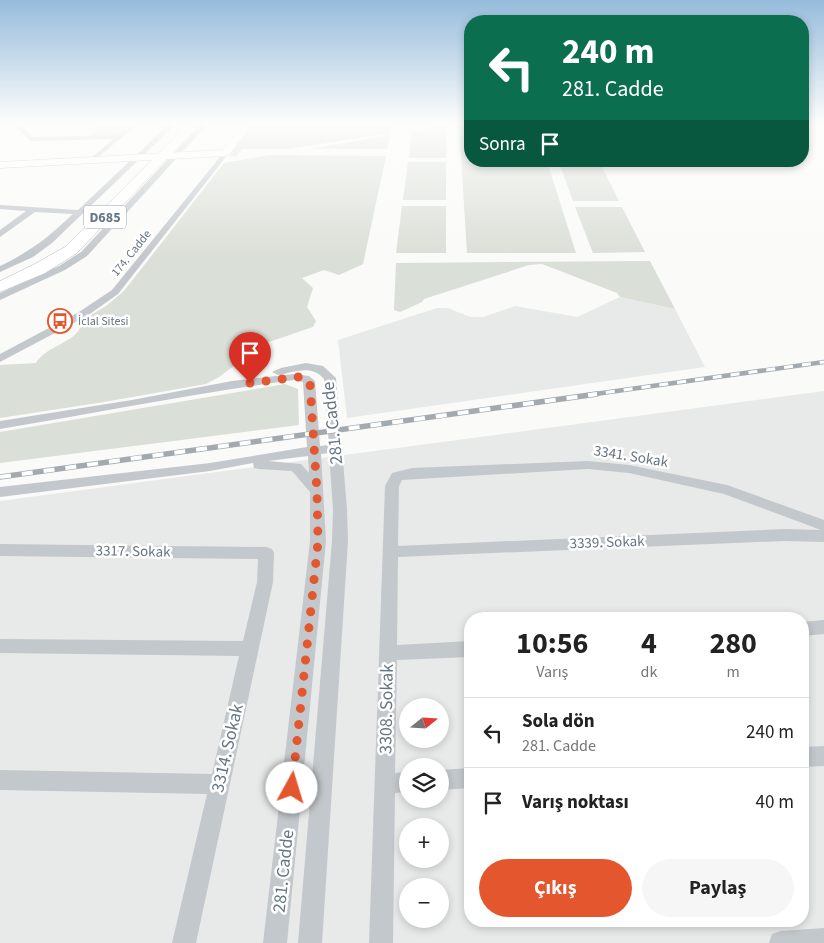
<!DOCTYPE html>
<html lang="tr">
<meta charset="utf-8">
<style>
body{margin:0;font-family:"Source Sans 3",sans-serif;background:#f6f6f6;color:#222;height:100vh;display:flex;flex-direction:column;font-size:19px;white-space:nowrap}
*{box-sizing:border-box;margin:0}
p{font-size:16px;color:#767676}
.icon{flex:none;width:28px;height:28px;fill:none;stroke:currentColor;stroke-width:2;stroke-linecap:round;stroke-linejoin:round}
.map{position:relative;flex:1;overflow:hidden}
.details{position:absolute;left:464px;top:612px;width:345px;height:315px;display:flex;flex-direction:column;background:#fff;border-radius:20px;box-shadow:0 2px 8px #0003}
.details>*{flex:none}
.banner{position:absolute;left:464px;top:15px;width:345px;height:152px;border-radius:20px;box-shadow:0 2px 8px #0003;background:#0b6e4f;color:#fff;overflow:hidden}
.needle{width:32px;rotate:72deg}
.tools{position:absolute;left:399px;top:698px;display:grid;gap:10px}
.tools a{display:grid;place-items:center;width:50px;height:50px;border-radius:50%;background:#fff;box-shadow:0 2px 8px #0003;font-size:25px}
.pin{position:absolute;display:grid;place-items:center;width:42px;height:42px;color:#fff;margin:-51px -21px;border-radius:50% 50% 50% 0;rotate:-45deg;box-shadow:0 0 5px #0007}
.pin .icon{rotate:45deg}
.me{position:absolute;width:55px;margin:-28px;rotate:6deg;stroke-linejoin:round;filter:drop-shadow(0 0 4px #0008)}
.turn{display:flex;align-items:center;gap:18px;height:105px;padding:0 15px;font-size:22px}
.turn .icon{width:65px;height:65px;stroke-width:2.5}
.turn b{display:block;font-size:35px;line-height:42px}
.then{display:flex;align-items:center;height:48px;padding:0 15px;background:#0003;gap:10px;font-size:19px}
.eta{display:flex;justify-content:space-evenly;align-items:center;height:85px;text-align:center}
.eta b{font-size:30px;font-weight:700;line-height:35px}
.action{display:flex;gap:10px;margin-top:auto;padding:10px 15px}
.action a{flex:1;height:58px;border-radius:30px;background:#e4572e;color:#fff;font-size:20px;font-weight:700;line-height:58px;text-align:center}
.action a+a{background:#f6f6f6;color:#222}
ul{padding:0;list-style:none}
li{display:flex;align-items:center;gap:15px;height:70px;padding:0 15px;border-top:1px solid #e0e0e0}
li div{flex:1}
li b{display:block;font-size:19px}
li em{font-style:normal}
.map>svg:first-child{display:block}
.built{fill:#e8e9e9;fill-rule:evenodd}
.green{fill:#dadfd7}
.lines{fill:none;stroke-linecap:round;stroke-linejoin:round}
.secondary-casing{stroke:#b3babf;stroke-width:1}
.highway-casing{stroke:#b4b9bd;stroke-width:1}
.street{fill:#c3c8cc;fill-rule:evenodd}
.secondary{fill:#fff;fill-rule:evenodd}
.highway{fill:#fff;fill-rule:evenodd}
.rail-far1-casing{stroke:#a2aab0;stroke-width:4.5}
.rail-casing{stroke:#a2aab0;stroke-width:5.5}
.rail-far1{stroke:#fff;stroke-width:3;stroke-dasharray:9;stroke-linecap:butt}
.rail{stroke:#fff;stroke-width:4;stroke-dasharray:11;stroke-linecap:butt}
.route{stroke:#e4572e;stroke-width:9;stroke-dasharray:0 16.2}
.labels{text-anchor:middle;stroke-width:5;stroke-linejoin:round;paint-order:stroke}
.far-street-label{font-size:12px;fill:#657683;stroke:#fff}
.far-poi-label{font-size:12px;fill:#657683;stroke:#fff;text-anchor:start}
.shield{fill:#fff;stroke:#939fa8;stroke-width:1}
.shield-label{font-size:14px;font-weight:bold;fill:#657683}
.street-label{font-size:15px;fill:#657683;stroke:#fff}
.near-street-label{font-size:18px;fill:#657683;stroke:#fff}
</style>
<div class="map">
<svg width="824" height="943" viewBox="0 0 824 943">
<rect width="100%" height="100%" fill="#fafaf8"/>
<path class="built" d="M620,297L675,309L705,367L347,418L338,340L437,308H448L470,317H483L515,306L577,317Z
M824,391V943H0V501ZM470,619H802V921H470ZM408,706H440V739H408ZM408,766H440V799H408ZM408,826H440V859H408ZM408,886H440V919H408Z"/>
<path class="green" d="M253,124H392L390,133L289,149H242L236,157L229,156Z
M459,124H470V161H547L576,253H467Z
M97,125H130L117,136H91Z
M447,125L446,158H409L412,132Z
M390,135L387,149H310Z
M269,155L386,156L363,264L339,275L324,270L302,278L313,288L307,307L316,321L313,327L263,344L219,377L206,384L104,402L0,418V365L36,363C46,345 83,341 81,321L106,306L124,291L224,163Z
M408,162H446V200H403Z
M560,165H601L619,201H573Z
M402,206H446V253H396Z
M575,207H622L645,252L593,253Z
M650,261L675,309L620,297L617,293L542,264L529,265L424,299L422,302L400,312L394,310L396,263Z
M285,384L298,389L299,425L0,463V432Z"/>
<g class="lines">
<defs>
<path id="secondary" d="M244,124H253L229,155L226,156L0,168V162L223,150Z"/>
<path id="highway" d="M188,124H200L77,253L45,273L0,292V281L33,265L65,247Z"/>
</defs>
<use href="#secondary" class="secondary-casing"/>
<use href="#highway" class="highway-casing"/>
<path class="street" d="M14,124H21L32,137L118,135L131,124H138L92,162L89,160L90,159L113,139L30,141Z
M169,124H176L52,243L33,257L0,272V266C33,250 47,238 73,214L35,212L0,237V230L26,211L0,209V205L78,210Z
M201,124H208L87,256L65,270L0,300V293L59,266L81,252Z
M224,152L229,153L118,294L87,316L0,362V354L79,312L112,290Z
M306,363L323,366L336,378L347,509L348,541L322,943H298L332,541L333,509L329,453L321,454L326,541L287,943H263L310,541V492L292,471L259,469L254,468L253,463L210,471L0,497V487L210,463L307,447L303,382L294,380C196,393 98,413 0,429V421L132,400L232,381L294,374L309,376L315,381L320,446L329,445L324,379C312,364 294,372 278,375L272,372L281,368ZM308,456L309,473L301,464L268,461Z
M588,461L629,465L727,485L824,520V542L785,541L398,557L397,645L470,641V657L397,660L395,773L408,772V792L395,793L393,943H369L385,486L392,473L412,468ZM588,469L629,473L724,494L821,530L785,529L398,546L399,486L402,480Z
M0,544L266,547L272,549L274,553L273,582L196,943H172L207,794L0,790V770L212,774L239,656L0,653V639L243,641L257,582L258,559L0,556Z
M824,620V634L802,636V622Z
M824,746V766L802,767V747Z
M470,768V788L440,790V770Z
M824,928V943H769L772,934L781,931Z"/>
<use href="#secondary" class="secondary"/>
<use href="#highway" class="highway"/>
<defs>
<path id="rail-far1" d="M588,395L824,362"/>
<path id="rail" d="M0,477L597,394"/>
</defs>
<use href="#rail-far1" class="rail-far1-casing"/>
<use href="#rail" class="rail-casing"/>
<use href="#rail-far1" class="rail-far1"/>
<use href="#rail" class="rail"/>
</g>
<linearGradient id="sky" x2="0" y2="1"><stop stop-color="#96bcdc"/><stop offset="0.48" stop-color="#fdfdfc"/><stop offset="1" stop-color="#fdfdfc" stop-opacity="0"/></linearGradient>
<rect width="824" height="256" fill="url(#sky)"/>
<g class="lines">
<path class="route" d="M250,383L298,377L305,378L310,384L317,492L318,542L292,788"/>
</g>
<defs>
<symbol id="bus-ring" viewBox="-11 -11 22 22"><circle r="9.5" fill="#fff" stroke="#e4572e" stroke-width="1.5"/><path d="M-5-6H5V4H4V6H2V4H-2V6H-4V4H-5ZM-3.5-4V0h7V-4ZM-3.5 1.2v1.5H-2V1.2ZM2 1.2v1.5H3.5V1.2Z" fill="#e4572e"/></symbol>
</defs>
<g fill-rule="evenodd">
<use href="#bus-ring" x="46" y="307" width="28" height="28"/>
</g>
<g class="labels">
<g class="far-street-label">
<text transform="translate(131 253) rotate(-51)" y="4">174. Cadde</text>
</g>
<g class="far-poi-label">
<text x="78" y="325">İclal Sitesi</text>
</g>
<rect class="shield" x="84" y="205.5" width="42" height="23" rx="4"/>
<g class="shield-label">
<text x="105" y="222">D685</text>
</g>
<g class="street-label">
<text transform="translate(631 456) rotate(9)" y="5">3341. Sokak</text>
<text transform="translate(607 542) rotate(-2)" y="5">3339. Sokak</text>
<text transform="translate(133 551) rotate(1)" y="5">3317. Sokak</text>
</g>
<g class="near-street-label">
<text transform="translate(332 423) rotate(-96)" y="6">281. Cadde</text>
<text transform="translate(386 709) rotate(-89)" y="6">3308. Sokak</text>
<text transform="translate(227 748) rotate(-77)" y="6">3314. Sokak</text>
<text transform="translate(283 871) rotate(-84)" y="6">281. Cadde</text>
</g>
</g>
</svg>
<div class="tools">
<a><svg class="needle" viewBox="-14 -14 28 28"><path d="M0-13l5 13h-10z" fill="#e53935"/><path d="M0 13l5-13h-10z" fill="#767676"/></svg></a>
<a><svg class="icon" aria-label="layers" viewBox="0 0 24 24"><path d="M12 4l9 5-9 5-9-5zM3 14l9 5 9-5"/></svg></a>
<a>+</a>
<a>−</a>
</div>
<div class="pin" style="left:250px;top:383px;background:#d93025"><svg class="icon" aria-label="arrive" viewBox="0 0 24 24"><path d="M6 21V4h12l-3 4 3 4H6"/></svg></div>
<svg class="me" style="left:292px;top:788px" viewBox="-20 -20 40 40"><circle r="19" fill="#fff"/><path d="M0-13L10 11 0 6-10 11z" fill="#e4572e"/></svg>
<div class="banner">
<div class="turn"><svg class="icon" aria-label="left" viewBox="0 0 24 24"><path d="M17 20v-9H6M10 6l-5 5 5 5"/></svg><div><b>240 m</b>281. Cadde</div></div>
<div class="then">Sonra<svg class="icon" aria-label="arrive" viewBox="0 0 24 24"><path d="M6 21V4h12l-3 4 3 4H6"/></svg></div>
</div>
<section class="details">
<div class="eta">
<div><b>10:56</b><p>Varış</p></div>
<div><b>4</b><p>dk</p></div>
<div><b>280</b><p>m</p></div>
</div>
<ul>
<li><svg class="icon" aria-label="left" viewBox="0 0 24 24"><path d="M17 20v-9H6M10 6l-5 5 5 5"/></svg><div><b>Sola dön</b><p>281. Cadde</p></div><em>240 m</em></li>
<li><svg class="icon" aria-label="arrive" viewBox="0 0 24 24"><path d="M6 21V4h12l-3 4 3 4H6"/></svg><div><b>Varış noktası</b></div><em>40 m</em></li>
</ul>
<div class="action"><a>Çıkış</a><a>Paylaş</a></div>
</section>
</div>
